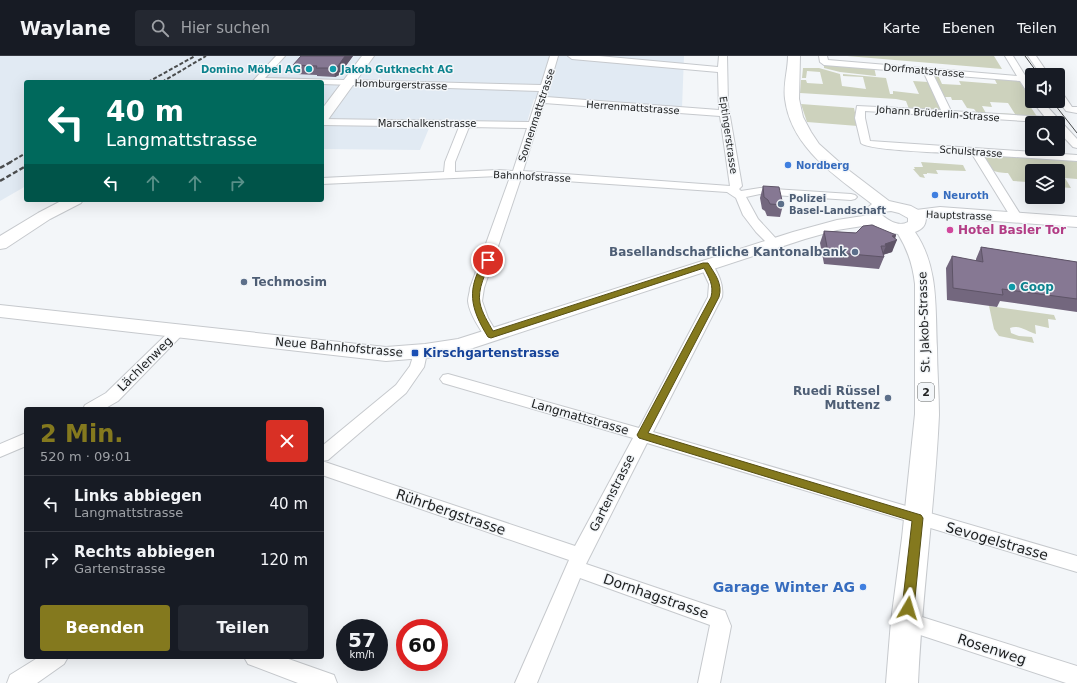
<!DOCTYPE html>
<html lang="de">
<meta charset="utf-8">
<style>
body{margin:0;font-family:"DejaVu Sans",sans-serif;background:#242831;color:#f1f3f6;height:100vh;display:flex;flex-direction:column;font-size:15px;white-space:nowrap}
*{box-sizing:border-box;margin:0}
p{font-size:13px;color:#9ea1a6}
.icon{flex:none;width:22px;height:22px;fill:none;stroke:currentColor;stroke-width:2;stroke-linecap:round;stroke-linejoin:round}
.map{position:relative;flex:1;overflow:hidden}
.sheet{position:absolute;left:24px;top:351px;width:300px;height:252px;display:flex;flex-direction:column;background:#171b24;border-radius:4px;box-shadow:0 4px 16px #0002}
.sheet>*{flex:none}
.banner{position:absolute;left:24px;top:24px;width:300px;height:122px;border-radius:4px;box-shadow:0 4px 16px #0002;background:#00695c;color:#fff;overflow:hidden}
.tools{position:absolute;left:1025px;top:12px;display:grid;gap:8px}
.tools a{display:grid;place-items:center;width:40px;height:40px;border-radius:4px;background:#171b24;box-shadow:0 4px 16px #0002;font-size:20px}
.speed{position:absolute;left:336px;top:563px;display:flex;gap:8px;font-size:20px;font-weight:700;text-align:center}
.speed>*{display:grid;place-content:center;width:52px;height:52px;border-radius:50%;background:#171b24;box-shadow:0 4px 16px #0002;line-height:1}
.speed small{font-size:10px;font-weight:400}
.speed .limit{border:6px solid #d22;background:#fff;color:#111}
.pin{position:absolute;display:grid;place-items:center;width:34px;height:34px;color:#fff;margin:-17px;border:2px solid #fff;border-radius:50%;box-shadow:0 1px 4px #0007}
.me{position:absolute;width:44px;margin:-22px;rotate:7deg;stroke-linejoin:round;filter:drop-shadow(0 0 3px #0008)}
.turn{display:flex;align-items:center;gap:14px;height:84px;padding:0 16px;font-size:18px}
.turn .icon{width:52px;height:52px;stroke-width:2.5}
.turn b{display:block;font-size:28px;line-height:34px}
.lanes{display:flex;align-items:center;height:38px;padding:0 16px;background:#0003;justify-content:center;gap:20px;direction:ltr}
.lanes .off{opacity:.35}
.round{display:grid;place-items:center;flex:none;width:42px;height:42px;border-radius:4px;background:#242831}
.overview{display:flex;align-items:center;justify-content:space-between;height:68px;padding:0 16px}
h1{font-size:24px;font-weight:600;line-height:30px;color:#84791e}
.cta{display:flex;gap:8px;margin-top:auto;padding:8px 16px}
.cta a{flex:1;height:46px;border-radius:4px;background:#84791e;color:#fff;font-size:16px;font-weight:600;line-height:46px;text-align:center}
.cta a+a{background:#242831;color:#f1f3f6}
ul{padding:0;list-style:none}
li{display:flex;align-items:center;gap:12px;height:56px;padding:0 16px;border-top:1px solid #363941}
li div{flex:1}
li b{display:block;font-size:15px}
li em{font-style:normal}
header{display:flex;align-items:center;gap:24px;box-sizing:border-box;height:56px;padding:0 20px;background:#171b24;border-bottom:1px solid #363941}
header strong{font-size:19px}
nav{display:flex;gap:22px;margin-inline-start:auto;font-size:14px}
.search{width:280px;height:36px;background:#242831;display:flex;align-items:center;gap:10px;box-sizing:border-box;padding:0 14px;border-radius:4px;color:#9ea1a6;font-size:15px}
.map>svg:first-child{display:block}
.built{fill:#e1eaf3}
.green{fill:#cdd2bd}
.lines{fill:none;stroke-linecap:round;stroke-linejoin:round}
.street-casing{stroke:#c6c9cd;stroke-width:2}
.secondary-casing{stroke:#c6c9cd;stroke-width:2}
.primary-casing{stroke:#c6c9cd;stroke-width:2}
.street{fill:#fff;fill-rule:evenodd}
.secondary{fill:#fff;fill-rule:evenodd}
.primary{fill:#fff;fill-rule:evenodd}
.tram{stroke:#4b4d4e;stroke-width:1}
.rail-far1{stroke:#4b4d4e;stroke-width:2;stroke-dasharray:4 2;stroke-linecap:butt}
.rail{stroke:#4b4d4e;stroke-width:2.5;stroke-dasharray:5 2.5;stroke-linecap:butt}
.wall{fill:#73677e}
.shaded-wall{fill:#5e5467}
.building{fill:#867893;stroke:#5e5467}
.route{fill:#84791e;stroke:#564f14}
.culture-dot{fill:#0f9aa8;stroke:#f3f6f9;stroke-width:1.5}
.shop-dot{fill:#3f7fe0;stroke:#f3f6f9;stroke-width:1.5}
.service-dot{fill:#5c6f8a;stroke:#f3f6f9;stroke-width:1.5}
.hotel-dot{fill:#d1479c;stroke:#f3f6f9;stroke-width:1.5}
.transit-dot{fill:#1a4fb4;stroke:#f3f6f9;stroke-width:1.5}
.labels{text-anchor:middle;stroke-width:3;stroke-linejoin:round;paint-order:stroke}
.far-culture-label{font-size:10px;font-weight:bold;fill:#0d838f;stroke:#f3f6f9;text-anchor:end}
.far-street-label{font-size:10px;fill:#202223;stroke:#f3f6f9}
.far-shop-label{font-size:10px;font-weight:bold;fill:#366cbe;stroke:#f3f6f9;text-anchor:start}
.far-service-label{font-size:10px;font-weight:bold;fill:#4e5e75;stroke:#f3f6f9;text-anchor:start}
.shield{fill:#f3f6f9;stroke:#5f6263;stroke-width:1}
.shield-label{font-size:11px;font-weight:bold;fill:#202223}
.hotel-label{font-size:12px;font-weight:bold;fill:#b23c85;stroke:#f3f6f9;text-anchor:start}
.service-label{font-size:12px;font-weight:bold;fill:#4e5e75;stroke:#f3f6f9;text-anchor:end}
.culture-label{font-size:12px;font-weight:bold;fill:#0d838f;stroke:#f3f6f9;text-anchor:start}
.street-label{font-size:12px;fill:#202223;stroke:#f3f6f9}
.transit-label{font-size:12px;font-weight:bold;fill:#164399;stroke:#f3f6f9;text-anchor:start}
.near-street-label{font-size:14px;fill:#202223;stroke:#f3f6f9}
.near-shop-label{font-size:14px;font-weight:bold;fill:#366cbe;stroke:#f3f6f9;text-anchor:end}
</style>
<header>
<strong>Waylane</strong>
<div class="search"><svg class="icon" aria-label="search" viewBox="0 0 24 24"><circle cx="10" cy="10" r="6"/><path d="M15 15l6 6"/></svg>Hier suchen</div>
<nav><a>Karte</a><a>Ebenen</a><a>Teilen</a></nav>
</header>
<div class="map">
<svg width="1077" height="627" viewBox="0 0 1077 627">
<rect width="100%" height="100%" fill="#f3f6f9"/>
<path class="built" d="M0,0H684L682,52L534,43L527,66L432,65L420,94L322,93V26H26V130L0,145Z"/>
<path class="green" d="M847,0H994L1002,13Z
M824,7L874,11L876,20L840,16L824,12Z
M803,12H819L840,18L842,30L866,33L863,21L843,20V18L886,22L890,38H893V35L919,38L913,25L928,26L943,54L937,55L909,53L906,45L896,43L800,37L801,24H806L807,27L823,28L820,16L807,15L806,22H802Z
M933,16L947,17L948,20L938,19L942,28L961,29L959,25L997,28L994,22L1018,23L1033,47H1028L1038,62L999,59L996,57L1015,58L1008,47L990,46L992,51L982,50L987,59L978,58L974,53L967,52L962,44H952L951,41H944Z
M801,48L854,52L858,70L807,66Z
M983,99L1077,105V123L1065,122L1071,132L1058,131V115H1032V129H1029L1027,126L1013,125L1008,117C994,117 987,114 983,99Z
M921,106L963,109L966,115L936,114L938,118L927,117V118H923L925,122L920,121L913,113H915L914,111H923Z
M989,250L1054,259L1056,264L1048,263L1049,272L1035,269L1036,278C1028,276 1019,268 1010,272L1011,277L1019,280L1032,281L1034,287L999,280L994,273Z"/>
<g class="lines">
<defs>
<path id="street" d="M276,0H285L265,22L541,29L550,0H558L546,41L719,54L718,16L572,3L568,0H599L718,11L719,0H727L728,49L742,130L739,133L741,135L760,132L851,138L855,139L857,141L855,143L851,144L760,138L746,141L758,163L780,187L778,190H770L756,176L743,159L736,142L727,136L521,122L484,232L482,245L488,262L498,279L496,282L491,284L486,282C479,272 469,257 468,245C468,241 470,236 470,232L510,121L498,120L322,128V122L444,116L445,106L459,71L322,69V63L529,66L539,35L322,28V26H252ZM544,47L720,60L730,130L523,115ZM469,71L527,72L513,115L498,114L455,116V106Z
M819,0H827L828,4L1017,20L1005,0H1013L1026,21L1029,23V24L1032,30V40L1029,39L1020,25L933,18L951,55L1045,61L1032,45H1042L1077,83V92L1073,91L1058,75V67L865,55V62L870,85L1077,99V105L983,99L1022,161L1020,163H1012L972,98C956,97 868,95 861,87L855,62L857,50L941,54L924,17L824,9L820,6Z
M1028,0H1036L1049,19H1041Z
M1058,34L1061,35L1072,51H1077V57L1066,55L1058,44Z
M706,205L711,206C718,217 724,228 722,241L653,376L1077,500V516L647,387L586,508L725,555L731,570L720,627H698L710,569L580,522L537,627H515L569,504L322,419V390L396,329L410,310L415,294L420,292L425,294L427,297L424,311L406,337L328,404L322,405L575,490L633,382L443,327L440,323L443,319L448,318L639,372L708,241L709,228L700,209L701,206Z
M178,270L183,272L185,275L183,278L118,345L104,353H83L85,349L106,337L173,272Z
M26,377V390L0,401V388Z
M906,556L1077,610V627H1066L899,572L896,565L899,558Z
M39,601H68L64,608L37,627H7L10,619Z
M244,601H283L334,619L337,627H298L248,608Z"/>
<path id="secondary" d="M362,0H374L327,65L322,66V53Z
M63,144H83L81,147L50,163L6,192L0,193V180L38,157Z
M940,151L1077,161V171L940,161L914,163L908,161L906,158L908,155Z
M876,158L882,159L884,163L882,167L837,174L805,183L470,293L435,301L386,305L0,261V249L386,291L425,288L458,283L793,176L837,164Z"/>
<path id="primary" d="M788,0H800L799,43L803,61L811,76L819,88L847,113L889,145L911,150L920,155L926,161C926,169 923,173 915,176C939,211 935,252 937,292C937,314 939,337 939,359C935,448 922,537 918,627H886L891,565L902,482L915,358V228C913,210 908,194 898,178C884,176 873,171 864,159L866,153L872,148C836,120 791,92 785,43C783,28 788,14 788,0ZM891,155L899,157L908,162V166C899,171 889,165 882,159L883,156Z"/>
</defs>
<use href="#street" class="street-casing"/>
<use href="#secondary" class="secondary-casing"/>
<use href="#primary" class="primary-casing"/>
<use href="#street" class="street"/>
<use href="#secondary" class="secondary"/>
<use href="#primary" class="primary"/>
<path class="tram" d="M1025,0L1039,19
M1052,45L1077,77"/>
<path class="rail-far1" d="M148,26L195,0
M162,26L206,0
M9,107L26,97"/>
<path class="rail" d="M0,112L11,106
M0,125L26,110"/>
</g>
<path class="wall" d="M353,0L339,19L335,21L317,20V19L295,18L293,9Z
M763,130L783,149L780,161L767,160L765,155L762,153L760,142Z
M824,175L896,179L895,183L892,196L883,199L884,201L879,213L824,208L820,187Z
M981,191L1077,206V256L1000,245L997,251L947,244L946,212L952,200L976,205V203Z"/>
<path class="shaded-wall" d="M345,0H353L339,19L335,21L334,12Z
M896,179L894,185L897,184L892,196L882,199L886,190L885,188L892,180Z"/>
<path class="building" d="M301,0H345L338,10L334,12H316L317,10L293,9Z
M763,130L779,131L783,149L770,148L768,144L764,141Z
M872,169L896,179L892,180L897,184L885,188L886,190H881L884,201L828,196L824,175L856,177L863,170Z
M981,191L1077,206V243L1002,233L1003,239L953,232L952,200L983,206Z"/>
<path class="route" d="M488,202L492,204C486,215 477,234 480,247C482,257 488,266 493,275L703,207H708C715,218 723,228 719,241L648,377L921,459L923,462L914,552L912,555L908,557L904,555L902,552L912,465L639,382L637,379L711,241C714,229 709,222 704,212L491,282L488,281C470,252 466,233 485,203Z"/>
<g class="culture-dot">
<circle cx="309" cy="13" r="4"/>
<circle cx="333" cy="13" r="4"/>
<circle cx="1012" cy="231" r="4"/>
</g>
<g class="shop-dot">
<circle cx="788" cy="109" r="4"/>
<circle cx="935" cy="139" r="4"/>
<circle cx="863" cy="531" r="4"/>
</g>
<g class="service-dot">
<circle cx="781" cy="148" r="4"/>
<circle cx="855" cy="196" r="4"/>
<circle cx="244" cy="226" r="4"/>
<circle cx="888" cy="342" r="4"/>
</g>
<circle class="hotel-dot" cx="950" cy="174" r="4"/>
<rect class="transit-dot" x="411" y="293" width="8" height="8" rx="2"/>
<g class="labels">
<g class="far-culture-label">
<text x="301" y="17">Domino Möbel AG</text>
<text x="341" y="17" text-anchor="start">Jakob Gutknecht AG</text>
</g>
<g class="far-street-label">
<text transform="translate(924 14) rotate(5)" y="4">Dorfmattstrasse</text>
<text transform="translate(401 28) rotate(2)" y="4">Homburgerstrasse</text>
<text transform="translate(633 51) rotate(4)" y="4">Herrenmattstrasse</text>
<text transform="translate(938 57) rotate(4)" y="4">Johann Brüderlin-Strasse</text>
<text transform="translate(536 59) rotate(-72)" y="4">Sonnenmattstrasse</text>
<text x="427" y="71">Marschalkenstrasse</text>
<text transform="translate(729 79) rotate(82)" y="4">Eptingerstrasse</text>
<text transform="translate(971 95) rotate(4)" y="4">Schulstrasse</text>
<text transform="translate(532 120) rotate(3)" y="4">Bahnhofstrasse</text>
<text transform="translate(959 159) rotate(2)" y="4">Hauptstrasse</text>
</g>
<g class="far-shop-label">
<text x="796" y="113">Nordberg</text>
<text x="943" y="143">Neuroth</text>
</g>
<g class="far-service-label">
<text x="789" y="146">Polizei<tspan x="789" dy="12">Basel-Landschaft</tspan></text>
</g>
<rect class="shield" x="918" y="327" width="16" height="18" rx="3"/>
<g class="shield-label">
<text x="926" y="340">2</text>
</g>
<g class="hotel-label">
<text x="958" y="178">Hotel Basler Tor</text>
</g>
<g class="service-label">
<text x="847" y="200">Basellandschaftliche Kantonalbank</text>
<text x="252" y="230" text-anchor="start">Techmosim</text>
<text x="880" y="339">Ruedi Rüssel<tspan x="880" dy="14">Muttenz</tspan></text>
</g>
<g class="culture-label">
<text x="1020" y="235">Coop</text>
</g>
<g class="street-label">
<text transform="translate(924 266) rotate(-92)" y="4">St. Jakob-Strasse</text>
<text transform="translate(339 291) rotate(5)" y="4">Neue Bahnhofstrasse</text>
<text transform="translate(145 308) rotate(-45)" y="4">Lächlenweg</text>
<text transform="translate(580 361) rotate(16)" y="4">Langmattstrasse</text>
<text transform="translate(612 437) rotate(-63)" y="4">Gartenstrasse</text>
</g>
<g class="transit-label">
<text x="423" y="301">Kirschgartenstrasse</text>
</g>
<g class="near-street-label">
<text transform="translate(451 456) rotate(19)" y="5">Rührbergstrasse</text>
<text transform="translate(997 485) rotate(16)" y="5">Sevogelstrasse</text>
<text transform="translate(656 540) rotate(19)" y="5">Dornhagstrasse</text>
<text transform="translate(992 593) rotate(18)" y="5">Rosenweg</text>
</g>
<g class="near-shop-label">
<text x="855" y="536">Garage Winter AG</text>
</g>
</g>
</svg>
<div class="tools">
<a><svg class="icon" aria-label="sound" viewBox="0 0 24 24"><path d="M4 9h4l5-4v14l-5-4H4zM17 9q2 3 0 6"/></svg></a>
<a><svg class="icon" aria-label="search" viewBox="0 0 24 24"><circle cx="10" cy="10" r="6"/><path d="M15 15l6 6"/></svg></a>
<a><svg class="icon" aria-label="layers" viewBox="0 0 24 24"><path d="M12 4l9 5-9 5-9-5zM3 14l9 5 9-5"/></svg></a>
</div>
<div class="speed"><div>57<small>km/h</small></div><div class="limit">60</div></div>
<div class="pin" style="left:488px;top:204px;background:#d93025"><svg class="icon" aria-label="arrive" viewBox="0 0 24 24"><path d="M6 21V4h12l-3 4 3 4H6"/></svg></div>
<svg class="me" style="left:908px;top:552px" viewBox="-20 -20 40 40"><path d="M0-17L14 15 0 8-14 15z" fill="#84791e" stroke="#fff" stroke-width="4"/></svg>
<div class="banner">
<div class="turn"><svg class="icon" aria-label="left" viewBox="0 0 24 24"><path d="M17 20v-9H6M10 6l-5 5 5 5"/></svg><div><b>40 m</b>Langmattstrasse</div></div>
<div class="lanes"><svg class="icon" aria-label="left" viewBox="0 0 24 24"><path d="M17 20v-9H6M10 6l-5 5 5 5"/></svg><svg class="icon off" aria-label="ahead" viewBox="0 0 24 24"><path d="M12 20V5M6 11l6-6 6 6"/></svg><svg class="icon off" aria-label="ahead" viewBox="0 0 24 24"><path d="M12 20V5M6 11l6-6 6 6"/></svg><svg class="icon off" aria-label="right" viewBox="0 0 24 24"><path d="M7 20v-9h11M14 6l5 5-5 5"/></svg></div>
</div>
<section class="sheet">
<div class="overview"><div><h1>2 Min.</h1><p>520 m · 09:01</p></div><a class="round" style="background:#d93025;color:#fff"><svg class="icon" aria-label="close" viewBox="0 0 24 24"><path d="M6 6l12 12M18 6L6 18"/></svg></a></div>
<ul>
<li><svg class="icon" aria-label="left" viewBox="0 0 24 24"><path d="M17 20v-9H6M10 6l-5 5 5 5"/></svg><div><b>Links abbiegen</b><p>Langmattstrasse</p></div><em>40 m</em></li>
<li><svg class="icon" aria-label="right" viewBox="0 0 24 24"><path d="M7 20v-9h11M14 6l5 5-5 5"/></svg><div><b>Rechts abbiegen</b><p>Gartenstrasse</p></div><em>120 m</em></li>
</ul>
<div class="cta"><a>Beenden</a><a>Teilen</a></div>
</section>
</div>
